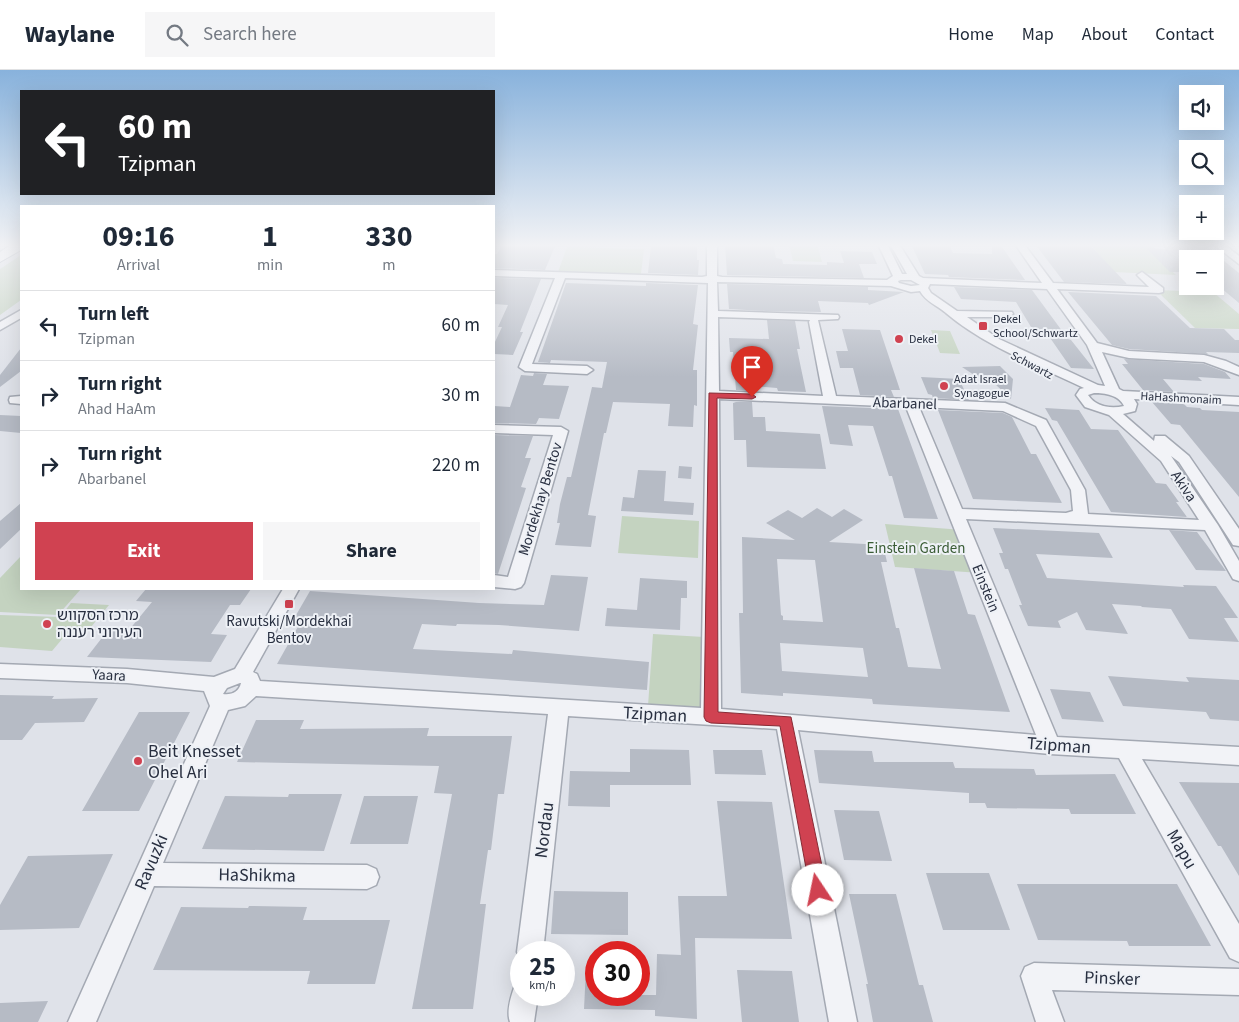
<!DOCTYPE html>
<meta charset="utf-8">
<style>
body{margin:0;font-family:"Source Sans 3","Noto Sans Hebrew",sans-serif;background:#f6f6f7;color:#1f2937;height:100vh;display:flex;flex-direction:column;font-size:19px;white-space:nowrap}
*{box-sizing:border-box;margin:0}
p{font-size:16px;color:#747a83}
.icon{flex:none;width:28px;height:28px;fill:none;stroke:currentColor;stroke-width:2;stroke-linecap:round;stroke-linejoin:round}
.map{position:relative;flex:1;overflow:hidden}
.panel{position:absolute;left:20px;top:135px;width:475px;height:385px;display:flex;flex-direction:column;background:#fff;border-radius:0px;box-shadow:0 5px 20px #0002}
.panel>*{flex:none}
.banner{position:absolute;left:20px;top:20px;width:475px;height:105px;border-radius:0px;box-shadow:0 5px 20px #0002;background:#202124;color:#fff;overflow:hidden}
.tools{position:absolute;left:1179px;top:15px;display:grid;gap:10px}
.tools a{display:grid;place-items:center;width:45px;height:45px;border-radius:0px;background:#fff;box-shadow:0 5px 20px #0002;font-size:25px}
.speed{position:absolute;left:510px;top:871px;display:flex;gap:10px;font-size:25px;font-weight:700;text-align:center}
.speed>*{display:grid;place-content:center;width:65px;height:65px;border-radius:50%;background:#fff;box-shadow:0 5px 20px #0002;line-height:1}
.speed small{font-size:12px;font-weight:400}
.speed .limit{border:8px solid #d22;background:#fff;color:#111}
.pin{position:absolute;display:grid;place-items:center;width:42px;height:42px;color:#fff;margin:-51px -21px;border-radius:50% 50% 50% 0;rotate:-45deg;box-shadow:0 0 5px #0007}
.pin .icon{rotate:45deg}
.me{position:absolute;width:55px;margin:-28px;rotate:349deg;stroke-linejoin:round;filter:drop-shadow(0 0 4px #0008)}
.turn{display:flex;align-items:center;gap:18px;height:105px;padding:0 15px;font-size:22px}
.turn .icon{width:65px;height:65px;stroke-width:2.5}
.turn b{display:block;font-size:35px;line-height:42px}
.eta{display:flex;justify-content:space-evenly;align-items:center;height:85px;text-align:center}
.eta b{font-size:30px;font-weight:700;line-height:35px}
.action{display:flex;gap:10px;margin-top:auto;padding:10px 15px}
.action a{flex:1;height:58px;border-radius:0px;background:#d04251;color:#fff;font-size:20px;font-weight:700;line-height:58px;text-align:center}
.action a+a{background:#f6f6f7;color:#1f2937}
ul{padding:0;list-style:none}
li{display:flex;align-items:center;gap:15px;height:70px;padding:0 15px;border-top:1px solid #e0e1e3}
li div{flex:1}
li b{display:block;font-size:19px}
li em{font-style:normal}
header{display:flex;align-items:center;gap:30px;box-sizing:border-box;height:70px;padding:0 25px;background:#fff;border-bottom:1px solid #e0e1e3}
header strong{font-size:24px}
nav{display:flex;gap:28px;margin-inline-start:auto;font-size:18px}
.search{width:350px;height:45px;background:#f6f6f7;display:flex;align-items:center;gap:12px;box-sizing:border-box;padding:0 18px;border-radius:0px;color:#747a83;font-size:19px}
.map>svg:first-child{display:block}
.green{fill:#c4d3c0}
.building{fill:#b6bbc5;fill-rule:evenodd}
.lines{fill:none;stroke-linecap:round;stroke-linejoin:round}
.minor-casing{stroke:#a4a9b3;stroke-width:3}
.highway-casing{stroke:#868f9f;stroke-width:2}
.minor{fill:#f2f3f7;fill-rule:evenodd}
.highway{fill:#fff;fill-rule:evenodd}
.route{fill:#d04251;stroke:#872b35}
.poi-dot{fill:#d04251;stroke:#eef1f6;stroke-width:2}
.labels{text-anchor:middle;stroke-width:4;stroke-linejoin:round;paint-order:stroke}
.far-poi-label{font-size:12px;fill:#282f40;stroke:#eef1f6;text-anchor:start}
.far-street-label{font-size:12px;fill:#282f40;stroke:#eef1f6}
.street-label{font-size:15px;fill:#282f40;stroke:#eef1f6}
.park-label{font-size:15px;fill:#3a5c35;stroke:#eef1f6}
.poi-label{font-size:15px;fill:#282f40;stroke:#eef1f6;text-anchor:start}
.near-street-label{font-size:18px;fill:#282f40;stroke:#eef1f6}
.near-poi-label{font-size:18px;fill:#282f40;stroke:#eef1f6;text-anchor:start}
</style>
<header>
<strong>Waylane</strong>
<div class="search"><svg class="icon" aria-label="search" viewBox="0 0 24 24"><circle cx="10" cy="10" r="6"/><path d="M15 15l6 6"/></svg>Search here</div>
<nav><a>Home</a><a>Map</a><a>About</a><a>Contact</a></nav>
</header>
<div class="map">
<svg width="1239" height="952" viewBox="0 0 1239 952">
<rect width="100%" height="100%" fill="#dfe2e9"/>
<path class="green" d="M789,174H817L822,192L793,191Z
M1090,174H1152L1167,196L1176,205L1114,202Z
M567,177L644,179L641,204L558,202Z
M21,185V230L0,245V199Z
M1156,220L1213,222L1239,244V259L1195,258Z
M931,260L950,261L960,284L940,283Z
M622,446L699,451L698,488L618,483Z
M885,454L963,460L980,503L895,497Z
M21,486V519H81L58,545L0,542V508Z
M71,533L109,535L87,562L77,561L71,569L63,568L52,581L0,577V545L60,547Z
M653,564L704,567L703,639L648,636Z"/>
<path class="building" d="M508,174H556L545,200L494,198V184H497L502,175Z
M725,174H773L776,188L782,189L783,194L827,195V192L844,193L840,181L872,182L877,194H859L864,208L727,205Z
M911,174H949L953,183L992,184V174H1000L1025,210L949,207L948,205L925,204Z
M1035,174L1090,175L1127,214L1064,212Z
M1160,174H1203L1239,203V233L1215,213V189H1188V202H1170L1146,178L1166,179Z
M651,176L697,177V190H699L698,205L648,203Z
M494,208L541,209L520,262H523L513,285L494,284V274L502,257H498L508,235L494,234Z
M566,213L646,216V213L698,215L693,254L698,255L693,300H697V336L694,335L693,357L668,356L670,334L613,332L606,363H604L588,445L596,446L591,477L555,475L560,453H557L560,434L567,407H571L592,317L602,318L607,292L551,290L550,293L538,292Z
M727,214L868,217V220L904,222L869,235L868,233L818,231L821,242L766,241L729,239Z
M954,217L1032,220L1068,269L1071,270L1094,299L1071,298L1046,262H1034L1016,232L961,229Z
M1068,222L1156,226L1190,258L1224,259L1235,270H1239V283L1206,282L1208,284L1129,279L1112,275Z
M767,250L795,251L800,279H797L806,322L778,321L777,318L751,316V321L736,320L733,282H730L729,268L769,269Z
M842,259L880,260L900,320H891L894,327L860,325L853,298H840L836,281H848Z
M21,278V301L0,317V305Z
M1124,289L1204,294L1225,302L1231,309L1198,307L1202,311L1163,309L1174,322L1143,320L1122,294H1128Z
M1000,296L1013,309L1011,329L995,314L986,313L962,297Z
M534,303L547,304L543,315L569,316L559,349L539,348L536,354L494,353V336L510,337L521,305L533,306Z
M921,307L959,309L969,330L933,328L932,325L928,324Z
M736,332H752L753,347H765L766,361L820,364L826,399L747,397L746,370H734L733,333Z
M1152,332L1184,334L1187,337L1200,338L1202,340L1239,342V427L1180,355L1171,354Z
M822,336L898,339L938,449L904,448L892,406H889L873,356L848,355L853,376L830,374Z
M1045,338L1079,340L1091,359L1118,360L1156,413L1166,414L1179,432H1176L1187,447L1111,442L1057,351L1052,350Z
M938,340L1003,343L1012,347L1031,384H1036L1062,433L973,429Z
M0,345L21,346V363L0,361Z
M494,365L533,366L525,388H531L521,417L526,418L498,504L494,503Z
M679,396L692,397L691,409L678,408Z
M638,400L666,401L664,431L694,433L693,445L621,441L623,427L634,428Z
M21,433V459L0,479V451Z
M817,438L832,447L844,439L863,450L829,472L883,475L887,492H881L896,558H899L908,597L941,599L914,498L954,501L968,544L975,545L1010,642L873,634L872,629L783,623V626L741,623L739,543H743L742,467L795,470L766,453L788,440L802,448ZM777,489L815,490L823,552L783,550V546L781,545ZM780,573L863,578L868,607L782,601Z
M993,458L1099,463L1113,488L1036,484L1047,508L1184,517L1183,515L1216,516L1238,548H1224L1239,572L1189,569L1171,539L1142,537L1141,536L1112,534L1128,564L1086,560L1077,542L1058,551L1061,558L1028,556L1019,535H1022L1008,499H1005L999,483H1003Z
M1169,460L1197,462L1226,501L1196,500Z
M551,505L588,507L579,561L499,555L457,554L456,556L422,554L413,579L512,584L513,580L649,592L647,620L277,594L300,553L292,552L310,521L479,533L544,535Z
M640,508L687,511V528H681L680,560L605,556L607,538L637,540Z
M146,519H251L240,535H230L211,564L227,565L211,592L87,587L108,560H129L152,532L136,531Z
M1108,606L1189,612L1186,607L1239,610V651L1210,649L1206,642L1123,636Z
M1050,619L1090,622L1104,652L1062,649Z
M0,625L54,626L52,629L98,628L84,652L35,653L22,670H0Z
M139,642H190L139,741H82Z
M256,650H304L300,659L429,658L427,666H512L504,724H498L491,780H488L480,834H486L473,939H412L452,724L434,723L439,696L237,692Z
M630,679L689,680L691,715H610V737L568,736L570,701L630,702Z
M713,680H762L766,705L715,704Z
M814,680L872,681L874,692H953L955,698L1034,699L1036,705L1115,704L1136,744H1071L1069,739L987,738L985,733H969V723L819,713Z
M1179,712L1239,713V806L1221,776H1218Z
M289,724H342L324,781L202,779L225,726L288,727Z
M364,726H418L408,774H350Z
M717,731L772,732L792,869L695,868L697,949L655,946V940L584,939L586,899H596V925H656L657,884L681,885L678,826H727Z
M834,740L879,741L892,791L844,790Z
M113,784L79,858L0,860V835L28,786Z
M926,803H989L1010,860H943Z
M1017,814H1177L1211,876H1129L1127,871L1038,870Z
M554,821L628,822V865L551,864Z
M849,824H896L919,915H923L933,952H873L866,914H868Z
M249,836L307,837L303,850H390L375,914H307L310,901L153,900L181,837L248,838Z
M737,900L792,901L799,952H742Z
M48,931L38,952H0V933Z"/>
<g class="lines">
<defs>
<path id="minor" d="M707,174H717V206L722,207L887,210L893,206L878,174H887L902,204H907L890,174H899L919,206L923,208L1042,213L1015,174H1024L1053,213L1149,217L1137,205L1142,202L1163,218V222L1159,223L1057,219L1097,273L1129,281L1204,285L1226,291L1239,297V305L1204,292L1129,288L1102,282L1119,319L1123,321L1239,327V335L1134,329L1137,334L1135,341L1123,344L1154,371L1155,366H1165L1189,386L1239,459V476L1233,475L1179,392L1171,386L1218,455L1239,491V511L1233,509L1205,460L966,449L1057,667L1239,677V695L1142,689L1239,854V892L1230,888L1119,688L1050,684L798,660L857,952H829L777,659L568,646L543,882H521V891L517,882L548,644L256,626L245,636L228,640L163,793L367,795L376,799L379,807L376,815L367,819L154,816L96,952H68L210,636L204,621L127,613L0,608V594L127,599L214,607L235,599L283,519H299L253,602L257,604L260,611L701,638L708,213L565,208L532,294L587,296L593,300L587,304L525,301L519,297L555,208L494,206V200L702,207L707,206ZM901,210H911L920,215L911,216L899,213L898,211ZM717,212L891,216L911,222L920,221C926,232 937,235 946,243C985,276 1038,296 1084,318L1080,319L1076,325L1085,337L1109,345L1161,391L1199,450L1088,444L1085,420L1046,350L1005,333L836,326L818,250L838,249L839,247L838,245L718,241ZM930,214L1047,219L1087,275L1105,316L1098,315L999,269L967,247H1008L1013,244L1012,242L957,241L931,223L928,218ZM718,247L810,250L809,252L823,326L719,321ZM1094,323C1105,323 1119,325 1124,336C1111,339 1096,337 1088,325ZM719,329L906,337L1036,665L721,639ZM919,337L1003,341L1036,356L1071,420L1073,441L1066,443L962,439ZM240,613H241C239,622 232,625 223,624L227,618Z
M1213,174H1223L1239,186V194Z
M21,240V248L0,260V252Z
M21,326V334L10,333L9,330L10,327Z
M494,355L561,357L568,361L524,513L521,517L515,519L494,517V505L508,507L553,365L494,363Z
M1034,893L1239,899V925L1052,920L1064,952H1036L1021,906L1025,897Z
M521,913V925H538L534,952H510C506,941 511,926 515,915Z"/>
<path id="highway" d="M12,174H21V180L0,192V182Z"/>
</defs>
<use href="#minor" class="minor-casing"/>
<use href="#highway" class="highway-casing"/>
<use href="#minor" class="minor"/>
<use href="#highway" class="highway"/>
</g>
<linearGradient id="sky" x2="0" y2="1"><stop stop-color="#88b2dc"/><stop offset="0.57" stop-color="#f1f2f5"/><stop offset="1" stop-color="#f1f2f5" stop-opacity="0"/></linearGradient>
<rect width="1239" height="307" fill="url(#sky)"/>
<path class="route" d="M709,323L752,324L756,327L752,329L717,328L718,642L791,647L827,820L824,826L818,829L812,826L810,820L780,656L711,653L706,651L704,647Z"/>
<g class="poi-dot">
<rect x="978" y="251" width="10" height="10" rx="2.5"/>
<circle cx="899" cy="269" r="5"/>
<circle cx="944" cy="316" r="5"/>
<rect x="284" y="529" width="10" height="10" rx="2.5"/>
<circle cx="47" cy="554" r="5"/>
<circle cx="138" cy="691" r="5"/>
</g>
<g class="labels">
<g class="far-poi-label">
<text x="993" y="253">Dekel<tspan x="993" dy="14">School/Schwartz</tspan></text>
<text x="909" y="273">Dekel</text>
<text x="954" y="313">Adat Israel<tspan x="954" dy="14">Synagogue</tspan></text>
</g>
<g class="far-street-label">
<text transform="translate(1032 295) rotate(28)" y="4">Schwartz</text>
<text transform="translate(1181 328) rotate(3)" y="4">HaHashmonaim</text>
</g>
<g class="street-label">
<text transform="translate(905 333) rotate(2)" y="5">Abarbanel</text>
<text transform="translate(1184 416) rotate(56)" y="5">Akiva</text>
<text transform="translate(540 429) rotate(-73)" y="5">Mordekhay Bentov</text>
<text transform="translate(986 518) rotate(68)" y="5">Einstein</text>
<text transform="translate(109 605) rotate(3)" y="5">Yaara</text>
</g>
<g class="park-label">
<text x="916" y="483">Einstein Garden</text>
</g>
<g class="poi-label">
<text x="57" y="550">מרכז הסקווש<tspan x="57" dy="17">העירוני רעננה</tspan></text>
<text x="289" y="556" text-anchor="middle">Ravutski/Mordekhai<tspan x="289" dy="17">Bentov</tspan></text>
</g>
<g class="near-street-label">
<text transform="translate(655 644) rotate(3)" y="6">Tzipman</text>
<text transform="translate(1059 675) rotate(4)" y="6">Tzipman</text>
<text transform="translate(544 760) rotate(-83)" y="6">Nordau</text>
<text transform="translate(1182 779) rotate(60)" y="6">Mapu</text>
<text transform="translate(151 792) rotate(-67)" y="6">Ravuzki</text>
<text transform="translate(257 805) rotate(1)" y="6">HaShikma</text>
<text transform="translate(1112 908) rotate(2)" y="6">Pinsker</text>
</g>
<g class="near-poi-label">
<text x="148" y="687">Beit Knesset<tspan x="148" dy="21">Ohel Ari</tspan></text>
</g>
</g>
</svg>
<div class="tools">
<a><svg class="icon" aria-label="sound" viewBox="0 0 24 24"><path d="M4 9h4l5-4v14l-5-4H4zM17 9q2 3 0 6"/></svg></a>
<a><svg class="icon" aria-label="search" viewBox="0 0 24 24"><circle cx="10" cy="10" r="6"/><path d="M15 15l6 6"/></svg></a>
<a>+</a>
<a>−</a>
</div>
<div class="speed"><div>25<small>km/h</small></div><div class="limit">30</div></div>
<div class="pin" style="left:752px;top:327px;background:#d93025"><svg class="icon" aria-label="arrive" viewBox="0 0 24 24"><path d="M6 21V4h12l-3 4 3 4H6"/></svg></div>
<svg class="me" style="left:818px;top:820px" viewBox="-20 -20 40 40"><circle r="19" fill="#fff"/><path d="M0-13L10 11 0 6-10 11z" fill="#d04251"/></svg>
<div class="banner">
<div class="turn"><svg class="icon" aria-label="left" viewBox="0 0 24 24"><path d="M17 20v-9H6M10 6l-5 5 5 5"/></svg><div><b>60 m</b>Tzipman</div></div>
</div>
<section class="panel">
<div class="eta">
<div><b>09:16</b><p>Arrival</p></div>
<div><b>1</b><p>min</p></div>
<div><b>330</b><p>m</p></div>
</div>
<ul>
<li><svg class="icon" aria-label="left" viewBox="0 0 24 24"><path d="M17 20v-9H6M10 6l-5 5 5 5"/></svg><div><b>Turn left</b><p>Tzipman</p></div><em>60 m</em></li>
<li><svg class="icon" aria-label="right" viewBox="0 0 24 24"><path d="M7 20v-9h11M14 6l5 5-5 5"/></svg><div><b>Turn right</b><p>Ahad HaAm</p></div><em>30 m</em></li>
<li><svg class="icon" aria-label="right" viewBox="0 0 24 24"><path d="M7 20v-9h11M14 6l5 5-5 5"/></svg><div><b>Turn right</b><p>Abarbanel</p></div><em>220 m</em></li>
</ul>
<div class="action"><a>Exit</a><a>Share</a></div>
</section>
</div>
